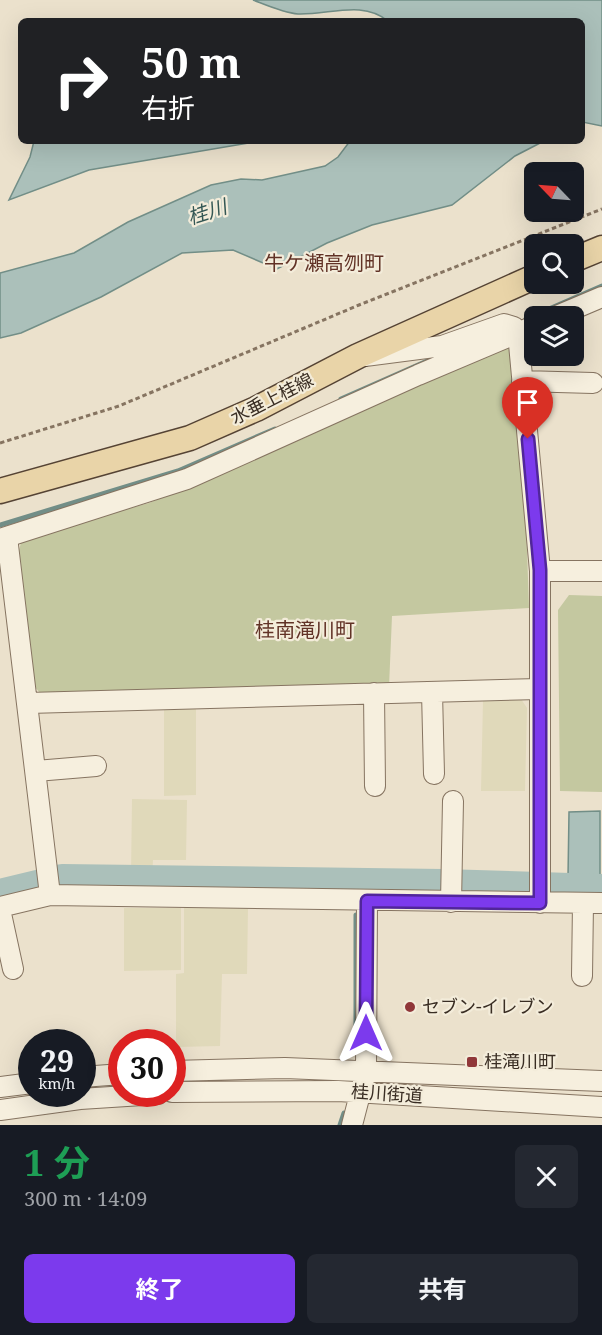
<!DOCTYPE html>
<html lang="ja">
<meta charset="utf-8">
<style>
body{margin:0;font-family:"Noto Serif","Noto Sans JP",serif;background:#242831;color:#f1f3f6;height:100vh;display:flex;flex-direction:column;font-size:22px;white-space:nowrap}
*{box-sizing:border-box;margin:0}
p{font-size:20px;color:#9ea1a6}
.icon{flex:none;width:33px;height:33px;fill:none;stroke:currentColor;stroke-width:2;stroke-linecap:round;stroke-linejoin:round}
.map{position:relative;height:1125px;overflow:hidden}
.side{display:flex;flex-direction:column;background:#171b24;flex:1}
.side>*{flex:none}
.top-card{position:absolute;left:18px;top:18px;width:567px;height:126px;border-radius:9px;box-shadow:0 6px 24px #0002;background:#202124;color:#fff;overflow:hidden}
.needle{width:39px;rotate:295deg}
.buttons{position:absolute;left:524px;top:162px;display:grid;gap:12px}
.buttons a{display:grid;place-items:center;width:60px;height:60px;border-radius:9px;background:#171b24;box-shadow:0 6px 24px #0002;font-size:30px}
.speed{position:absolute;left:18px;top:1029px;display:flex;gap:12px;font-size:30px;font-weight:700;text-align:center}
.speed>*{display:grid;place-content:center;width:78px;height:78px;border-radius:50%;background:#171b24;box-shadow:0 6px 24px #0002;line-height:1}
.speed small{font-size:15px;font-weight:400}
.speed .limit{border:9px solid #d22;background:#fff;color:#111}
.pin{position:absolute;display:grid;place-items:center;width:51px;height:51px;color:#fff;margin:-62px -26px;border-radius:50% 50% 50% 0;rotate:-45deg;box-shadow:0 0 6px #0007}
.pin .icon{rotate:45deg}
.me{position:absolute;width:66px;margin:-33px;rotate:0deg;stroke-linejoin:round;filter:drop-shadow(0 0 4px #0008)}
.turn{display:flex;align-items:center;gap:21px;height:126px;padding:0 24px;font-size:27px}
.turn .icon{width:78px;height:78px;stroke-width:2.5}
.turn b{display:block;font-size:42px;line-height:51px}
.round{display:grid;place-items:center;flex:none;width:63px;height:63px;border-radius:9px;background:#242831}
.head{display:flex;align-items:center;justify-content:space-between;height:102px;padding:0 24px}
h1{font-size:36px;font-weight:700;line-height:45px;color:#1e9e55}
.primary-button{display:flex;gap:12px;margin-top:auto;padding:12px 24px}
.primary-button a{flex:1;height:69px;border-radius:9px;background:#7c3aed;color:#fff;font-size:24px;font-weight:700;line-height:69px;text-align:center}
.primary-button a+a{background:#242831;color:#f1f3f6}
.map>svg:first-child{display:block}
.farmland{fill:#e0d9ba}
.green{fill:#c4c8a0}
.water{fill:#abc0ba;stroke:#728e87;stroke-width:1.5}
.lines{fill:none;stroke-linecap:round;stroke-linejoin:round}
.stream{stroke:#728e87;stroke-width:5}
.river{stroke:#abc0ba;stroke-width:32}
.minor-casing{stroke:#867461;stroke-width:22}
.major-casing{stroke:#554334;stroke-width:27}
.path{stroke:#867461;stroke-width:3;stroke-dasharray:4.5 3;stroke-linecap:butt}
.minor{stroke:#f6efde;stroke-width:20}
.major{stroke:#e9d4a8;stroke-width:24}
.route-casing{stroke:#51269a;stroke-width:15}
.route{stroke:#7c3aed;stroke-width:10}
.poi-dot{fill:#903739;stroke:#f3ecda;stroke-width:2}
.labels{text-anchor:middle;stroke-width:4.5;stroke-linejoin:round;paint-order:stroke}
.street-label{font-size:18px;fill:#392d23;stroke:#f3ecda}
.poi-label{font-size:18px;fill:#392d23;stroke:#f3ecda;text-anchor:start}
.water-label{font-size:20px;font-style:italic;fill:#345754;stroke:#f3ecda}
.neighbourhood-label{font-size:20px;fill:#613226;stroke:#f3ecda}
</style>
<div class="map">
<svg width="602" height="1125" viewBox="0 0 602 1125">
<rect width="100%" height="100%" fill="#ebe1cc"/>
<path class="farmland" d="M521,699L527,708L525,791H481L483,701Z
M164,708L196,709V795L164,796Z
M132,799L187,800L186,860H153L152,877L131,876Z
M184,907L248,908L247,974H222L220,1046L176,1047V974L184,973Z
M124,908H181V970L124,971Z"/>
<path class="green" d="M504,347L513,351L526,520L529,608L392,616L389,687L41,694L33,685L19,551L22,538L149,503L302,439L438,374Z
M569,595L602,596V792L560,791L558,610Z"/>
<path class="water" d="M253,0H602V126L582,122V21H388C362,0 330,15 298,14C284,13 266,5 253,0Z
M34,141H261L89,170L9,200L30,157Z
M350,141H544L515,156L452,205L372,225L327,243L277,269L233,250L182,253L101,297L21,333L0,338V273L74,253L128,222L211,185L241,179L262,180L325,166L338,157Z
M600,811V878L568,877L569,812Z"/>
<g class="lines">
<path class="stream" d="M526,319L602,286
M341,399L434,358
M0,525L178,471L275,429
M356,915V1046
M340,1125L344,1113"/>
<path class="river" d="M0,895L62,880L443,885L602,890"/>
<defs>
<path id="minor" d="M557,316L602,297
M365,356L442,346L504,324L514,327L518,333L540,571V903
M522,381L593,383
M7,537L50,895
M0,539L187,479L418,375L534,326
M540,571H602
M432,692L434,774
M374,693L375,786
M28,703L539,689
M36,771L96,766
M451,902L453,801
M0,907L50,895L602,903
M0,909L13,969
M582,976L583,903
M172,1071L285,1068L602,1081
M82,1077L122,1074
M0,1087L32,1083
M172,1092L338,1091L602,1107
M0,1110L80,1099L158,1094
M352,1125L366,1071L367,901"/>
<path id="major" d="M573,260L602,248
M0,491L190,438L256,409L358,356L534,277"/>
</defs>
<use href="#minor" class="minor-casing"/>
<use href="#major" class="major-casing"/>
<path class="path" d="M0,443L119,406L359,305L602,209"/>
<use href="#minor" class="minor"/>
<use href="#major" class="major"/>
</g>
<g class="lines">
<defs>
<path id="route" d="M366,1033L367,901L540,903V570L528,439"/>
</defs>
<use href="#route" class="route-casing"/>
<use href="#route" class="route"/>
</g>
<g class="poi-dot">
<circle cx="410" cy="1007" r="6"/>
<rect x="466" y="1056" width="12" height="12" rx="3"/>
</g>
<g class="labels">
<g class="street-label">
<text transform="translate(272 399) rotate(-27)" y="6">水垂上桂線</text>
<text transform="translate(387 1094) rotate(4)" y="6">桂川街道</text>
</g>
<g class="poi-label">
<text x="422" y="1013">セブン-イレブン</text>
<text x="484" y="1068">桂滝川町</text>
</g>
<g class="water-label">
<text transform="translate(207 212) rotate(-18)" y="7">桂川</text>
</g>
<g class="neighbourhood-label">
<text x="324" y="270">牛ケ瀬高刎町</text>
<text x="305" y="637">桂南滝川町</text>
</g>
</g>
</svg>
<div class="buttons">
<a><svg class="needle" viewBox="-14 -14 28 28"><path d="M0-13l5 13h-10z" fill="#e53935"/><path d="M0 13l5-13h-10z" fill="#9ea1a6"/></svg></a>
<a><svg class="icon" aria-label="search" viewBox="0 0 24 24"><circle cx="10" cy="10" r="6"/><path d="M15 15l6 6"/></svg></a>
<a><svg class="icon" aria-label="layers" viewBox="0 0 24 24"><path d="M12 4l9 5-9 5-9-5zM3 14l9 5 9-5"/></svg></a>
</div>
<div class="speed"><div>29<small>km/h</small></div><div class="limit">30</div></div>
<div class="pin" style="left:528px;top:439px;background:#d93025"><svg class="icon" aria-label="arrive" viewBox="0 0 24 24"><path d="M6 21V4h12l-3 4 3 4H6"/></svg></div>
<svg class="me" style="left:366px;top:1033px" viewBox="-20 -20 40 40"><path d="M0-17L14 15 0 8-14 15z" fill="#7c3aed" stroke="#fff" stroke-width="4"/></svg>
<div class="top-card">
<div class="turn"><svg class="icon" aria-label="right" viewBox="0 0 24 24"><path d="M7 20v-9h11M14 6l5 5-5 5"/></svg><div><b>50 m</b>右折</div></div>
</div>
</div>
<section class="side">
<div class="head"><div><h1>1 分</h1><p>300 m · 14:09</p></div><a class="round"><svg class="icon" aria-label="close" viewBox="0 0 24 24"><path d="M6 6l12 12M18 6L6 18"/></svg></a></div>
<div class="primary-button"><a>終了</a><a>共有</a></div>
</section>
